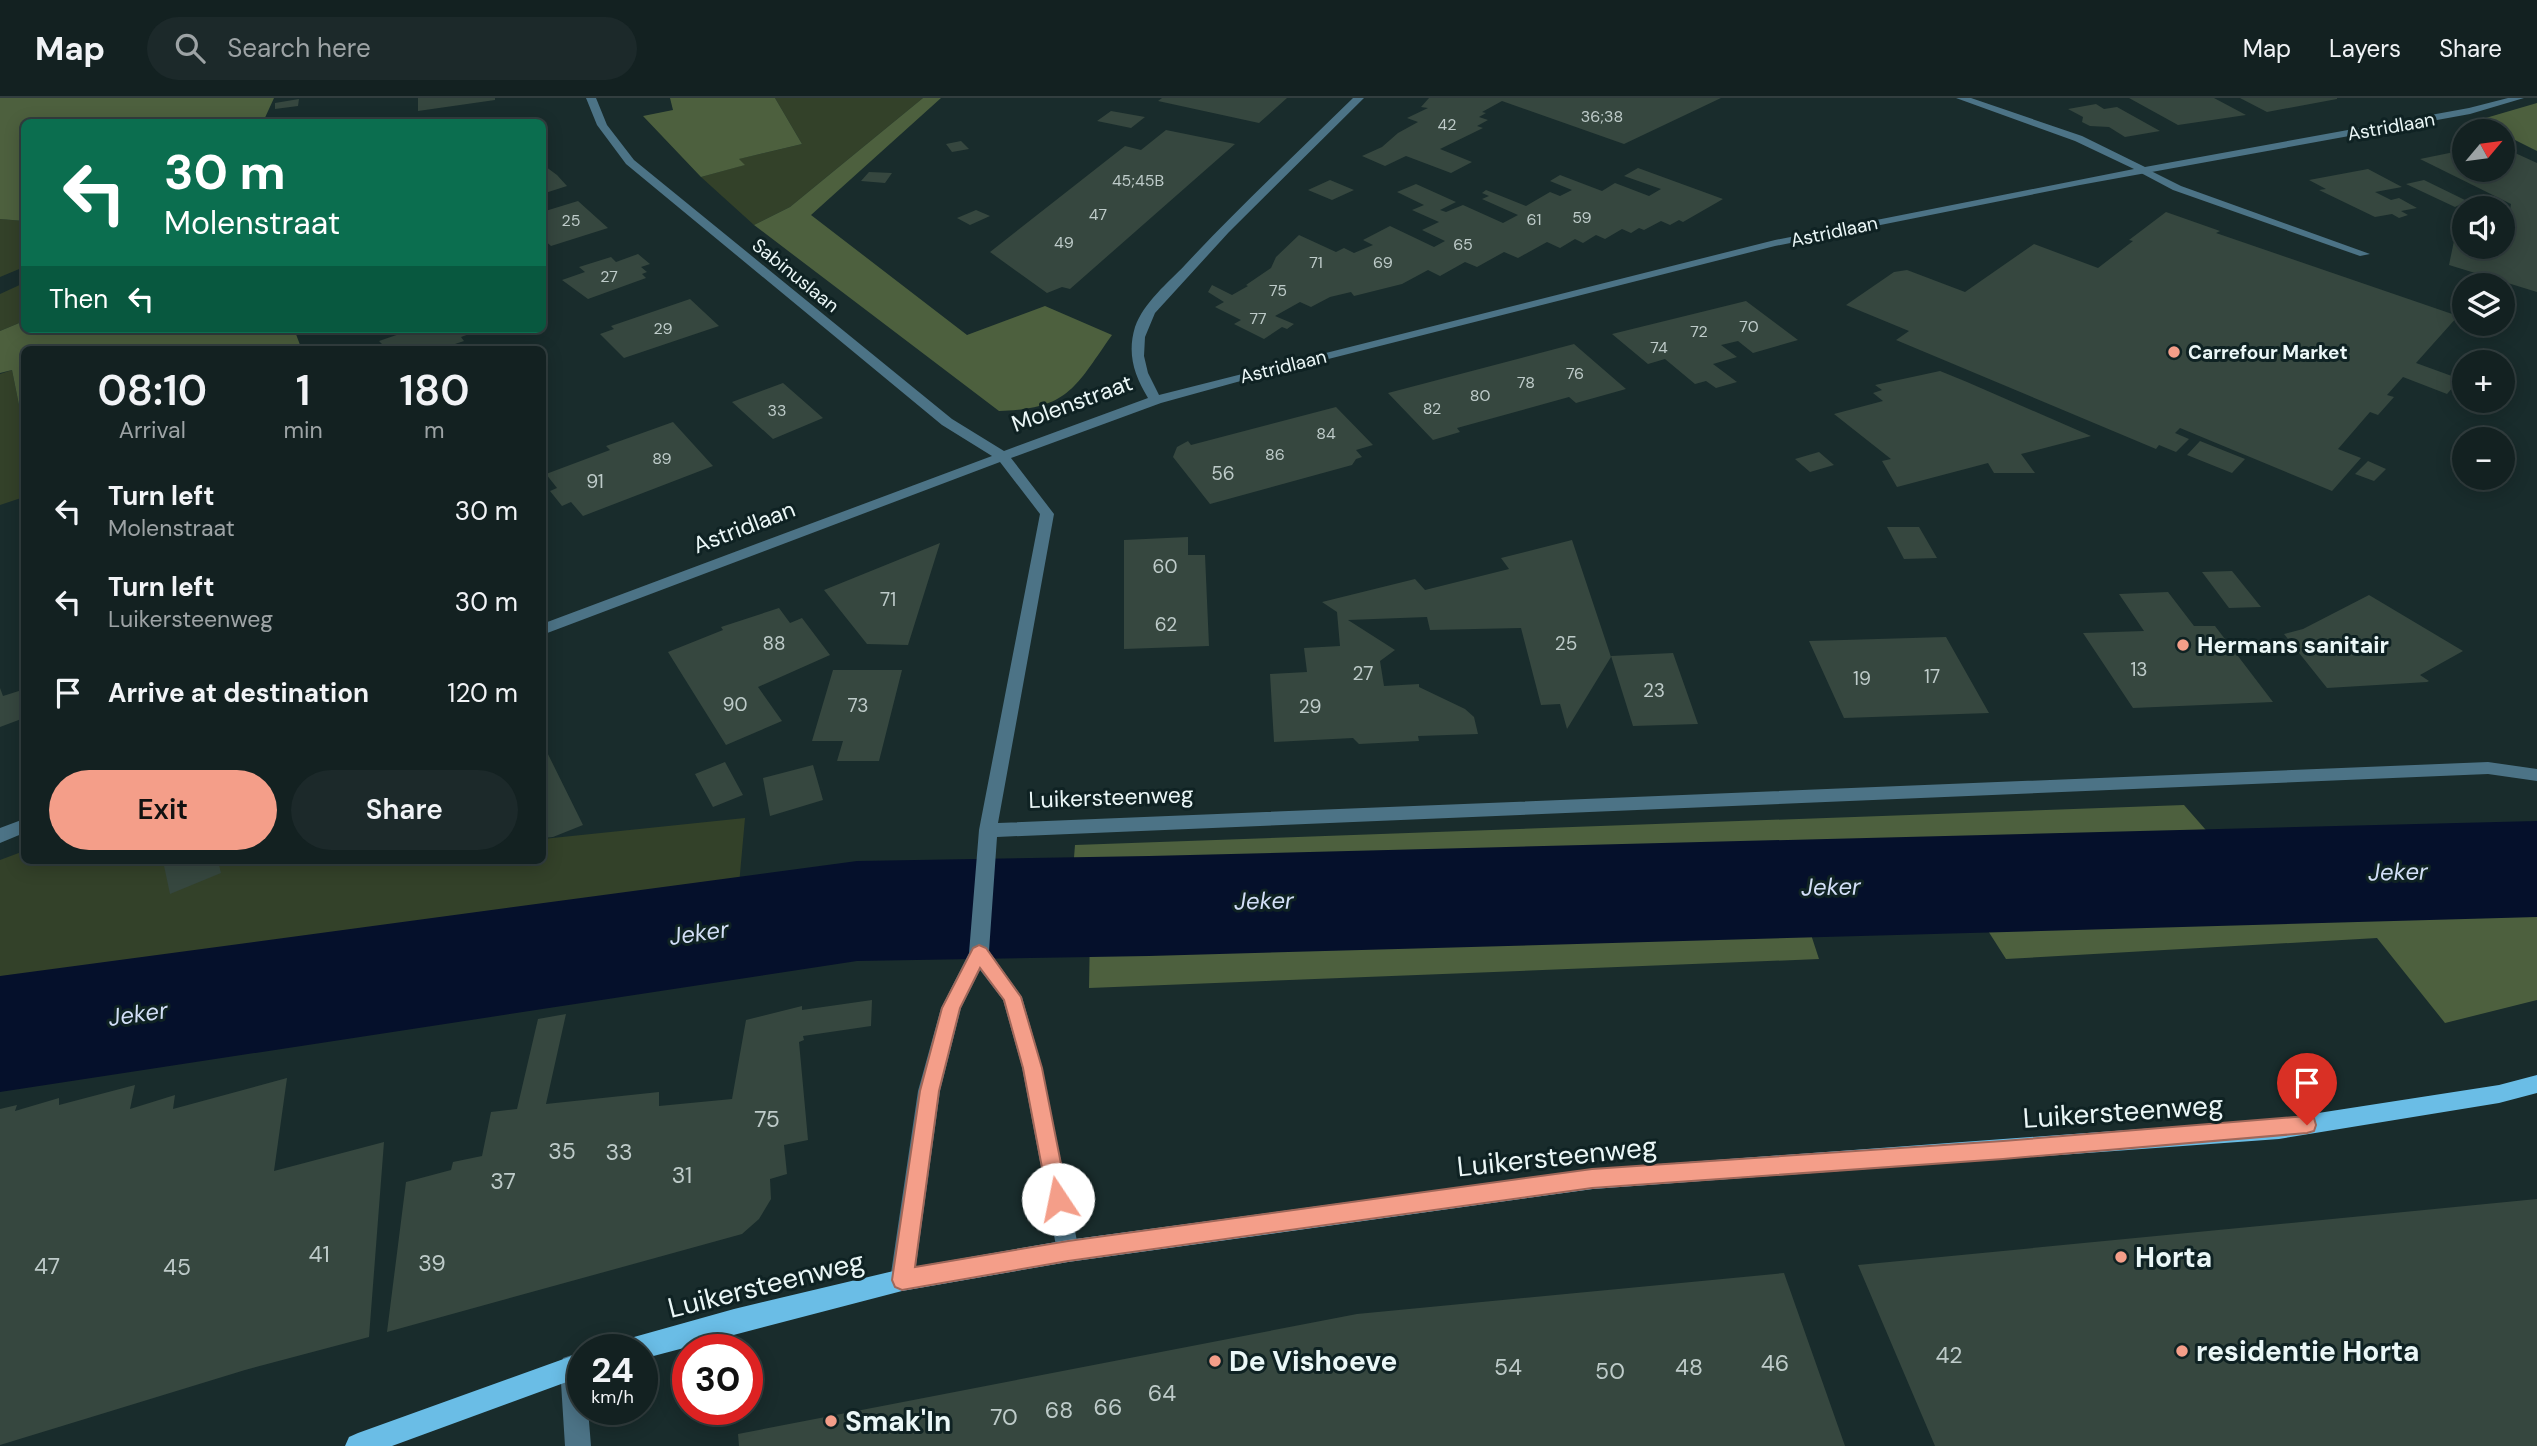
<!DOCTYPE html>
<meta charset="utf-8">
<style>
body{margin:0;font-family:"DM Sans",sans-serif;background:#1c292a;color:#f1f3f6;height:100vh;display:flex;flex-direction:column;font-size:26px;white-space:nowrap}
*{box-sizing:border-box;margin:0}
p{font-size:23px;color:#9da3a5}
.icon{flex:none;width:38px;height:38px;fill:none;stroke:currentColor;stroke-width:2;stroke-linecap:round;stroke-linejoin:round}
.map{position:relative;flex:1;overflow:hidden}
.drawer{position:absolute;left:21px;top:248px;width:525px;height:518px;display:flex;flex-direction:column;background:#132121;border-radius:10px;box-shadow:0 4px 18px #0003,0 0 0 2px #323e3f}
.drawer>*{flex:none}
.banner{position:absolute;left:21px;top:21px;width:525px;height:214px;border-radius:10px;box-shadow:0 4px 18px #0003,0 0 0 2px #323e3f;background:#0b6e4f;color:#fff;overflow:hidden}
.needle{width:46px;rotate:61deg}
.tools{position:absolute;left:2452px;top:21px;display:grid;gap:14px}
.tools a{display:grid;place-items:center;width:63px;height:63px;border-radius:50%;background:#132121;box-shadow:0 4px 18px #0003,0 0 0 2px #323e3f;font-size:35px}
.speed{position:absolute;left:567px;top:1236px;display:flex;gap:14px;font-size:35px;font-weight:700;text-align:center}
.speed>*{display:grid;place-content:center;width:91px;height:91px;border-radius:50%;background:#132121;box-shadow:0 4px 18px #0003,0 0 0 2px #323e3f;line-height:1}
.speed small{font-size:18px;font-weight:400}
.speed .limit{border:10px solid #d22;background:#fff;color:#111}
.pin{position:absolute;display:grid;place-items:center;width:60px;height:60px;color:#fff;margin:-72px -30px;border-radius:50% 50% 50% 0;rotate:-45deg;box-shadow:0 0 7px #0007}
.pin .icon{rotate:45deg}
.me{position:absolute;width:77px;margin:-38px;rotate:349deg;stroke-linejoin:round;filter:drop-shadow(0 0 5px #0008)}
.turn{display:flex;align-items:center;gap:24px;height:147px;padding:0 28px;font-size:32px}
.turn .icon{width:91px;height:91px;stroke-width:2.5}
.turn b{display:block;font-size:49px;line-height:60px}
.then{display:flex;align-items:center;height:66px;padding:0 28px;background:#0003;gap:14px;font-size:26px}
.eta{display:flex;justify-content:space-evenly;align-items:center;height:119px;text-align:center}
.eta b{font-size:42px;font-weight:600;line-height:49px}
.action{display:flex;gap:14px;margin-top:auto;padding:14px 28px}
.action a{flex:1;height:80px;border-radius:42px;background:#f49e89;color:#111;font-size:28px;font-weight:600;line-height:80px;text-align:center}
.action a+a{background:#1c292a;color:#f1f3f6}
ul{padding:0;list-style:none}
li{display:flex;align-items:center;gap:21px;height:91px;padding:0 28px}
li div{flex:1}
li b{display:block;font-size:26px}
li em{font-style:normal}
header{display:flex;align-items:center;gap:42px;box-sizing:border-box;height:98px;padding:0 35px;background:#132121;border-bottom:2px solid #323e3f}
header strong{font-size:33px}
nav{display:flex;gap:38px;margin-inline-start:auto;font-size:24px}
.search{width:490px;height:63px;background:#1c292a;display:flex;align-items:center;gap:18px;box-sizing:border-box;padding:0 24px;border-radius:38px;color:#9da3a5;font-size:26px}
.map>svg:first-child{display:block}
.green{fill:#334129}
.forest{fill:#4d603e}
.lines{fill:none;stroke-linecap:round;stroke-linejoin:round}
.river{fill:#05102b;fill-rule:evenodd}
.building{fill:#36473f}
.lane{fill:#4c7386;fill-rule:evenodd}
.street{fill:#4c7386;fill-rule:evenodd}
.primary{fill:#6abde6;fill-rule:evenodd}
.route{fill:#f49e89;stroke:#9f6759;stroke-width:2}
.poi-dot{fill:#f49e89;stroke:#0f2223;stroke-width:2.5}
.labels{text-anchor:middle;stroke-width:6;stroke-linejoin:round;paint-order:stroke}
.far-number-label{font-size:16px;fill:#becbc9}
.far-street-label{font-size:19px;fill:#ebf7f7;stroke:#0f2223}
.far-poi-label{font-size:19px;font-weight:bold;fill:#ebf7f7;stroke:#0f2223;text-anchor:start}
.number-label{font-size:19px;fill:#becbc9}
.street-label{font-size:23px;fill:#ebf7f7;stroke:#0f2223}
.poi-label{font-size:23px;font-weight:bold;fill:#ebf7f7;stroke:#0f2223;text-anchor:start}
.near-number-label{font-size:23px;fill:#becbc9}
.water-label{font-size:24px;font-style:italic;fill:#d3dff7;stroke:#0f2223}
.near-street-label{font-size:28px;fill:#ebf7f7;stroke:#0f2223}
.near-poi-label{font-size:28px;font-weight:bold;fill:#ebf7f7;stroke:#0f2223;text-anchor:start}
</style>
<header>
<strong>Map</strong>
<div class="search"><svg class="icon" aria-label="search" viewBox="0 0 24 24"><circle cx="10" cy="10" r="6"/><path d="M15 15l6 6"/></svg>Search here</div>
<nav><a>Map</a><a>Layers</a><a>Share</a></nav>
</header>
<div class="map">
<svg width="2537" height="1348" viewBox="0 0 2537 1348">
<rect width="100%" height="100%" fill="#192c2c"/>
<path class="green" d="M775,0H923L790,109L754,127L701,79L744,67L738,61L802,46Z
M0,121L24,123V169L0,179Z
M24,185V223L0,233V196Z
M12,272L24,332V399L0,407V276Z
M745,720L738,798L0,905V762L24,753V763H287L288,766L319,763H542L543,741Z"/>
<path class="forest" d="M0,0H274L263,24H24V123L0,121Z
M670,0H775L802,46L739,61L745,67L701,79L643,18L673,12Z
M923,0H941L811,117L967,237L1045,208L1112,237C1075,289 1069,311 999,313L754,127L790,109Z
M2537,5V53L2503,36L2502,33L2472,24Z
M24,223V231H294L302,252H24V332L12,272L0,275V233Z
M2184,707L2226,755L1072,784L1075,747Z
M2537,791V902L2445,925L2377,840L2006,861L1969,803Z
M1800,803L1819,861L1089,890L1090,834Z"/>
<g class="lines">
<path class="river" d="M2537,723V819L1149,858L857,863L0,994V878L857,763L1149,758Z"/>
</g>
<path class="building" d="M418,0H495V2L418,13Z
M1162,0H1287L1259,25L1158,3Z
M1429,0H1721L1624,46L1502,3L1482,14L1486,15L1479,19L1488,22L1477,28L1483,30L1440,51L1472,64L1451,75L1406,58L1385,68L1362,58L1382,49L1398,35L1418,24L1407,20L1428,10L1421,9Z
M2129,0H2214L2246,17L2178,27Z
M2240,0H2337V1L2267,14Z
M299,1L298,8L275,11V5Z
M2096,6L2104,11L2117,9L2160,33L2125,39L2109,29L2090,28L2082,24L2083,19L2068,11Z
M1111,13L1145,19L1131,30L1097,23Z
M1166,32L1235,46L1070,191L1062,189L1047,195L990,154L1125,48L1141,52Z
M961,43L969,51L952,54L946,46Z
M2502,49L2537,65V194L2449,167L2455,138L2464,140V149L2504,150L2511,106L2420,61L2464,52V72H2502Z
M542,66L557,77L567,88L542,96Z
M1638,70L1723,101L1683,124L1679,122L1670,127L1661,123L1644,132L1639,130L1631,135L1622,131L1605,141L1596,137L1583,145L1575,141L1560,150L1547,144L1518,160L1504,154L1477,169L1465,164L1440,178L1428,172L1402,186L1354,198L1351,194L1330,199L1311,209L1300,204L1275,218L1294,226L1287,231L1282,229L1264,241L1234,226L1241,222L1215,209L1224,204L1208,194L1212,187L1232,197L1248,188L1246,187L1271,170L1276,159L1299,137L1336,154L1344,150L1354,155L1373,147L1363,142L1390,128L1434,149L1445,143L1422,132L1439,124L1412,112L1424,107L1397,94L1416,86L1456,104L1440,112L1446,114L1463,107L1503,125L1518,117L1482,101L1489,98L1482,95L1486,92L1526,108L1550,94L1560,98L1572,92L1550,83L1560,77L1602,93L1615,85L1649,98L1661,91L1624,78Z
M2368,71L2402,89L2375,94L2391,102L2399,100L2417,110L2401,113L2408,117L2399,120L2392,116L2375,119L2319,92L2326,91L2309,82Z
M869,74L892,75L885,85L861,83Z
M1330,82L1354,92L1332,102L1308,92Z
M2424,82L2467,103L2455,109L2406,86Z
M578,103L608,130L551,148L542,140V114Z
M976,112L990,118L970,127L957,120Z
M2166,114L2220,133L2216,135L2458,218L2416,265L2460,281L2447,296L2403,279L2387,297L2394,299L2378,317L2370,314L2338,351L2361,360L2332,393L2180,330L2175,335L2189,341L2176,354L2159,347L2156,351L1896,242L1909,233L1846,207L1894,174L1907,172L1965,194L2034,146L2098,170L2133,143L2129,142Z
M638,156L650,166L641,169L647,174L642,176L646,180L588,201L562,182L585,174L579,169L611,159L616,164Z
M690,201L719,228L624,260L600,236L614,231L611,228Z
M1746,203L1798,242L1753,255L1738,243L1721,247L1737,259L1713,266L1737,284L1716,290L1706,283L1695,286L1665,261L1648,266L1612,236Z
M414,231H483L461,239L464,243L437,252L432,247L416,252H388L379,243Z
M1574,246L1626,291L1576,305L1569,299L1457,330L1460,334L1433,342L1388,295Z
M1940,273L1967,284L2091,338L2021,356L2035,375H1994L1988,365L1897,389L1882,363L1891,361L1834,316L1883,303L1873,295L1882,292L1875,287Z
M783,285L823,320L773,341L732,304Z
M1336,309L1373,347L1356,352L1362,359L1356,361L1352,367L1210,406L1173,359L1177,349L1188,343L1191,347Z
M673,324L713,368L583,418L571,404L562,408L550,393L557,390L546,376L610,352L606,348Z
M2200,343L2245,361L2232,375L2187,357Z
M1819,354L1834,367L1810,374L1795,361Z
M2368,363L2386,371L2374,383L2355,376Z
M1887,429H1919L1937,460L1904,461Z
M1188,439V457H1205L1209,548L1124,551V442Z
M1572,442L1611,559L1567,631L1560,606L1541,607L1521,530L1430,532L1427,519L1348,522L1395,552L1380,563L1384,588L1419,586V589L1465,611L1474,619L1478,636L1418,638L1419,643L1359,646L1353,640L1274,644L1270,576L1307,574L1304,550L1340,548L1337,514L1322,504L1415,481L1425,492L1509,471L1501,460Z
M940,445L908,547L867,546L824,492Z
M2232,473L2261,509L2229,510L2202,474Z
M2168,494L2194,528H2215L2273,604L2133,610L2083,535L2144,533L2119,496Z
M2369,497L2463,553L2420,577L2429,583L2427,584L2327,590L2284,536L2303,531Z
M779,510L790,525L802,520L830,557L758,589L782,623L726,647L668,554L723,532L721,529Z
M1946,539L1989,615L1844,620L1809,543Z
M1673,555L1698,626L1633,628L1611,558Z
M833,572H902L879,663H837L843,643H812Z
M0,590L3,598L22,592L24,604V620L0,629Z
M542,644L583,727L553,739L542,740Z
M725,664L743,697L713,709L695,676Z
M813,667L823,702L770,718L763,680Z
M163,763H218L221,775L170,796Z
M872,902L871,928L803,938L804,942L799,944L808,1042L784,1047L787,1076L770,1081L771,1101L759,1121L742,1136L387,1234L406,1084L451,1072L453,1064L482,1058L491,1014L517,1011L538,921L566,916L546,1006L659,994V1008L732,1001L746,922L802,908V912Z
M287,980L274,1073L384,1044L369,1239L245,1272L0,1347V1011L17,1007L15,1013L59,1000V1007L135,987L130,1011L175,997L173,1011Z
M2537,1101V1348H1935L1858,1167Z
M1784,1175L1845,1348H739L738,1336L1357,1216Z"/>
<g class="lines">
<path class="lane" d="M2145,70L2181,88L2370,156L2360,158L2173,92L2141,75L2140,73Z"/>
<path class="street" d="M586,0H596L607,27L634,62L952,321L1004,353L1148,300C1134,277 1127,256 1135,229C1144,204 1168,185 1185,167C1239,109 1297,55 1353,0H1364L1229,134L1155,215L1145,239L1144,258L1148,275L1159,297L1775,142L2134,71L2075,43L1956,0H1971L2082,38L2145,69L2469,10L2508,0H2524L2470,16L2080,87L1775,148L1237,284L1161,305L1011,360L1054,416L998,725L2488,664L2537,671V683L2488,676L997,739L989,853L1022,899L1042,969L1079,1153L1076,1161L1068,1164L1060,1161L1057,1153L1022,969L1003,902L980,872L961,910L940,993L914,1182L910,1190L902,1193L894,1190L890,1182L918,993L941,910L969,855L979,732L1040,416L1000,364L542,537V526L992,358L942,327L626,66L597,27Z
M24,721V735L0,745V730Z
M572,1257L581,1260L583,1266V1311H588L591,1348H565L560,1269L563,1260Z"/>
<path class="primary" d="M2537,977V995L2499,1005L2279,1041L1593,1091L1068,1164L902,1193L642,1261V1251H622L626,1243L634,1239L734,1211L902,1171L1068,1142L1593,1071L2279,1021L2499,987Z
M583,1254V1278L392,1348H345L349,1339L358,1335Z"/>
</g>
<path class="route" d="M979,847L986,850L1021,899L1042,970L1068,1101L1065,1107L1058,1110L1051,1107L1048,1101L1023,970L1004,902L980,870L960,910L939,993L915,1169L1068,1143L1592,1071L2003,1043L2307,1018L2314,1020L2316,1027L2314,1033L2307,1035L2003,1061L1592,1090L1068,1163L902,1192L895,1189L892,1182L920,993L942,910L973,850Z"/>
<g class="poi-dot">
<circle cx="2174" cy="254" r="7"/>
<circle cx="2183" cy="547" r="7"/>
<circle cx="2121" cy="1159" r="7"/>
<circle cx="2182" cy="1253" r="7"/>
<circle cx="1215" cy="1263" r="7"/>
<circle cx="831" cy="1323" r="7"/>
</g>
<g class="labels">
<g class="far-number-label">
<text x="1602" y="24">36;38</text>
<text x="1447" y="32">42</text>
<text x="1138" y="88">45;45B</text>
<text x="1098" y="122">47</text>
<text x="1582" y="125">59</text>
<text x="1534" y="127">61</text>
<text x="571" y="128">25</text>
<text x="1064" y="150">49</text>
<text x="1463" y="152">65</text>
<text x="1316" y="170">71</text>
<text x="1383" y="170">69</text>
<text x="609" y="184">27</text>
<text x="1278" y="198">75</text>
<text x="1258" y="226">77</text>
<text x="1749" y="234">70</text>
<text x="663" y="236">29</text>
<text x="1699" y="239">72</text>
<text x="1659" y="255">74</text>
<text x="1575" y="281">76</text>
<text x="1526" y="290">78</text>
<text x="1480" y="303">80</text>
<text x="1432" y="316">82</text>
<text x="777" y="318">33</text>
<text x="1326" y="341">84</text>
<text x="1275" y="362">86</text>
<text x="662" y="366">89</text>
</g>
<g class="far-street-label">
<text transform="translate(2391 28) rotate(-10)" y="7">Astridlaan</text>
<text transform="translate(1834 133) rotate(-12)" y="7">Astridlaan</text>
<text transform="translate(796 177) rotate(39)" y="7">Sabinuslaan</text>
<text transform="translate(1283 268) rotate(-14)" y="7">Astridlaan</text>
</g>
<g class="far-poi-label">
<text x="2188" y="261">Carrefour Market</text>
</g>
<g class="number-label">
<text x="1223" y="382">56</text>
<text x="595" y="390">91</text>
<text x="1165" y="475">60</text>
<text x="888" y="508">71</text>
<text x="1166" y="533">62</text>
<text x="774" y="552">88</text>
<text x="1566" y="552">25</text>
<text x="2139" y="578">13</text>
<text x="1363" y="582">27</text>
<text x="1932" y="585">17</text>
<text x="1862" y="587">19</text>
<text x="1654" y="599">23</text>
<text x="735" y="613">90</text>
<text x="858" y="614">73</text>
<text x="1310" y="615">29</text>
</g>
<g class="street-label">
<text transform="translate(1072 305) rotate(-20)" y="8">Molenstraat</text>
<text transform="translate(744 429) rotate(-21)" y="8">Astridlaan</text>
<text transform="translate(1111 699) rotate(-2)" y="8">Luikersteenweg</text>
</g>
<g class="poi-label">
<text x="2197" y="555">Hermans sanitair</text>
</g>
<g class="near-number-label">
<text x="767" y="1029">75</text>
<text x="562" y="1061">35</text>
<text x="619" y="1062">33</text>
<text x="682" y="1085">31</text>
<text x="503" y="1091">37</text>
<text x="319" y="1164">41</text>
<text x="432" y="1173">39</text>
<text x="47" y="1176">47</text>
<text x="177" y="1177">45</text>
<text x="1949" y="1265">42</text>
<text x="1775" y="1273">46</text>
<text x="1508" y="1277">54</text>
<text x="1689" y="1277">48</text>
<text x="1610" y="1281">50</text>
<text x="1162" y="1303">64</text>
<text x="1108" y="1317">66</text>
<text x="1059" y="1320">68</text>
<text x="1004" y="1327">70</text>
</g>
<g class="water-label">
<text transform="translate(2398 774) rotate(-1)" y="8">Jeker</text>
<text transform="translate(1831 789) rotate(-1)" y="8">Jeker</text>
<text transform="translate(1264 803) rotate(-1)" y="8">Jeker</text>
<text transform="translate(699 835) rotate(-8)" y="8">Jeker</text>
<text transform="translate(138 916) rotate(-8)" y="8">Jeker</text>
</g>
<g class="near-street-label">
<text transform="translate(2123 1013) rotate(-4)" y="10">Luikersteenweg</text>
<text transform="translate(1557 1058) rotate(-6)" y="10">Luikersteenweg</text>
<text transform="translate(766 1186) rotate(-14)" y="10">Luikersteenweg</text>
</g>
<g class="near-poi-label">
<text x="2135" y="1169">Horta</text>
<text x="2196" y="1263">residentie Horta</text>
<text x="1229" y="1273">De Vishoeve</text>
<text x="845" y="1333">Smak'In</text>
</g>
</g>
</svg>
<div class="tools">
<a><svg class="needle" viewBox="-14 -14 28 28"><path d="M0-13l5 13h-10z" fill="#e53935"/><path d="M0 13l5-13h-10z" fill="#9da3a5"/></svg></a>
<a><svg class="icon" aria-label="sound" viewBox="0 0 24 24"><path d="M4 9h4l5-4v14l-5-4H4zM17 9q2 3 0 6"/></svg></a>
<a><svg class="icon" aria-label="layers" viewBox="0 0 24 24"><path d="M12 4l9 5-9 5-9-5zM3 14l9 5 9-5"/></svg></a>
<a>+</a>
<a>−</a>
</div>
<div class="speed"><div>24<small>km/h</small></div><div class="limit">30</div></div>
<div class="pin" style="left:2307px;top:1027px;background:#d93025"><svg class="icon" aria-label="arrive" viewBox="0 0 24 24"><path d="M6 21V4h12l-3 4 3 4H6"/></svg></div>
<svg class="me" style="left:1058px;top:1101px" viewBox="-20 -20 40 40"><circle r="19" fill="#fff"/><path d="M0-13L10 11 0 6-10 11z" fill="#f49e89"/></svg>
<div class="banner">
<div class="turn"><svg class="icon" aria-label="left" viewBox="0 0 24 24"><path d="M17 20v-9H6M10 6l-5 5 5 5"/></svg><div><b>30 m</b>Molenstraat</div></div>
<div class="then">Then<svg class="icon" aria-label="left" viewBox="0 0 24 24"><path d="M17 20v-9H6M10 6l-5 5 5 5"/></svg></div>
</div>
<section class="drawer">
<div class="eta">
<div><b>08:10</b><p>Arrival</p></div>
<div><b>1</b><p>min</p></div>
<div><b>180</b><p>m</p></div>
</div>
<ul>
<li><svg class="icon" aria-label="left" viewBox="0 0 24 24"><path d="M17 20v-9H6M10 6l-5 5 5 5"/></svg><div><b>Turn left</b><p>Molenstraat</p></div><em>30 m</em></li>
<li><svg class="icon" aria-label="left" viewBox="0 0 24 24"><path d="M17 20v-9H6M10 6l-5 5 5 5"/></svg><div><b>Turn left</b><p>Luikersteenweg</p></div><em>30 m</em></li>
<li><svg class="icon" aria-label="arrive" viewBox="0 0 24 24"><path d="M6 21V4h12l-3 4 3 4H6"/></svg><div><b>Arrive at destination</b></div><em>120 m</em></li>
</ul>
<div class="action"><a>Exit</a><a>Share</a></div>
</section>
</div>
